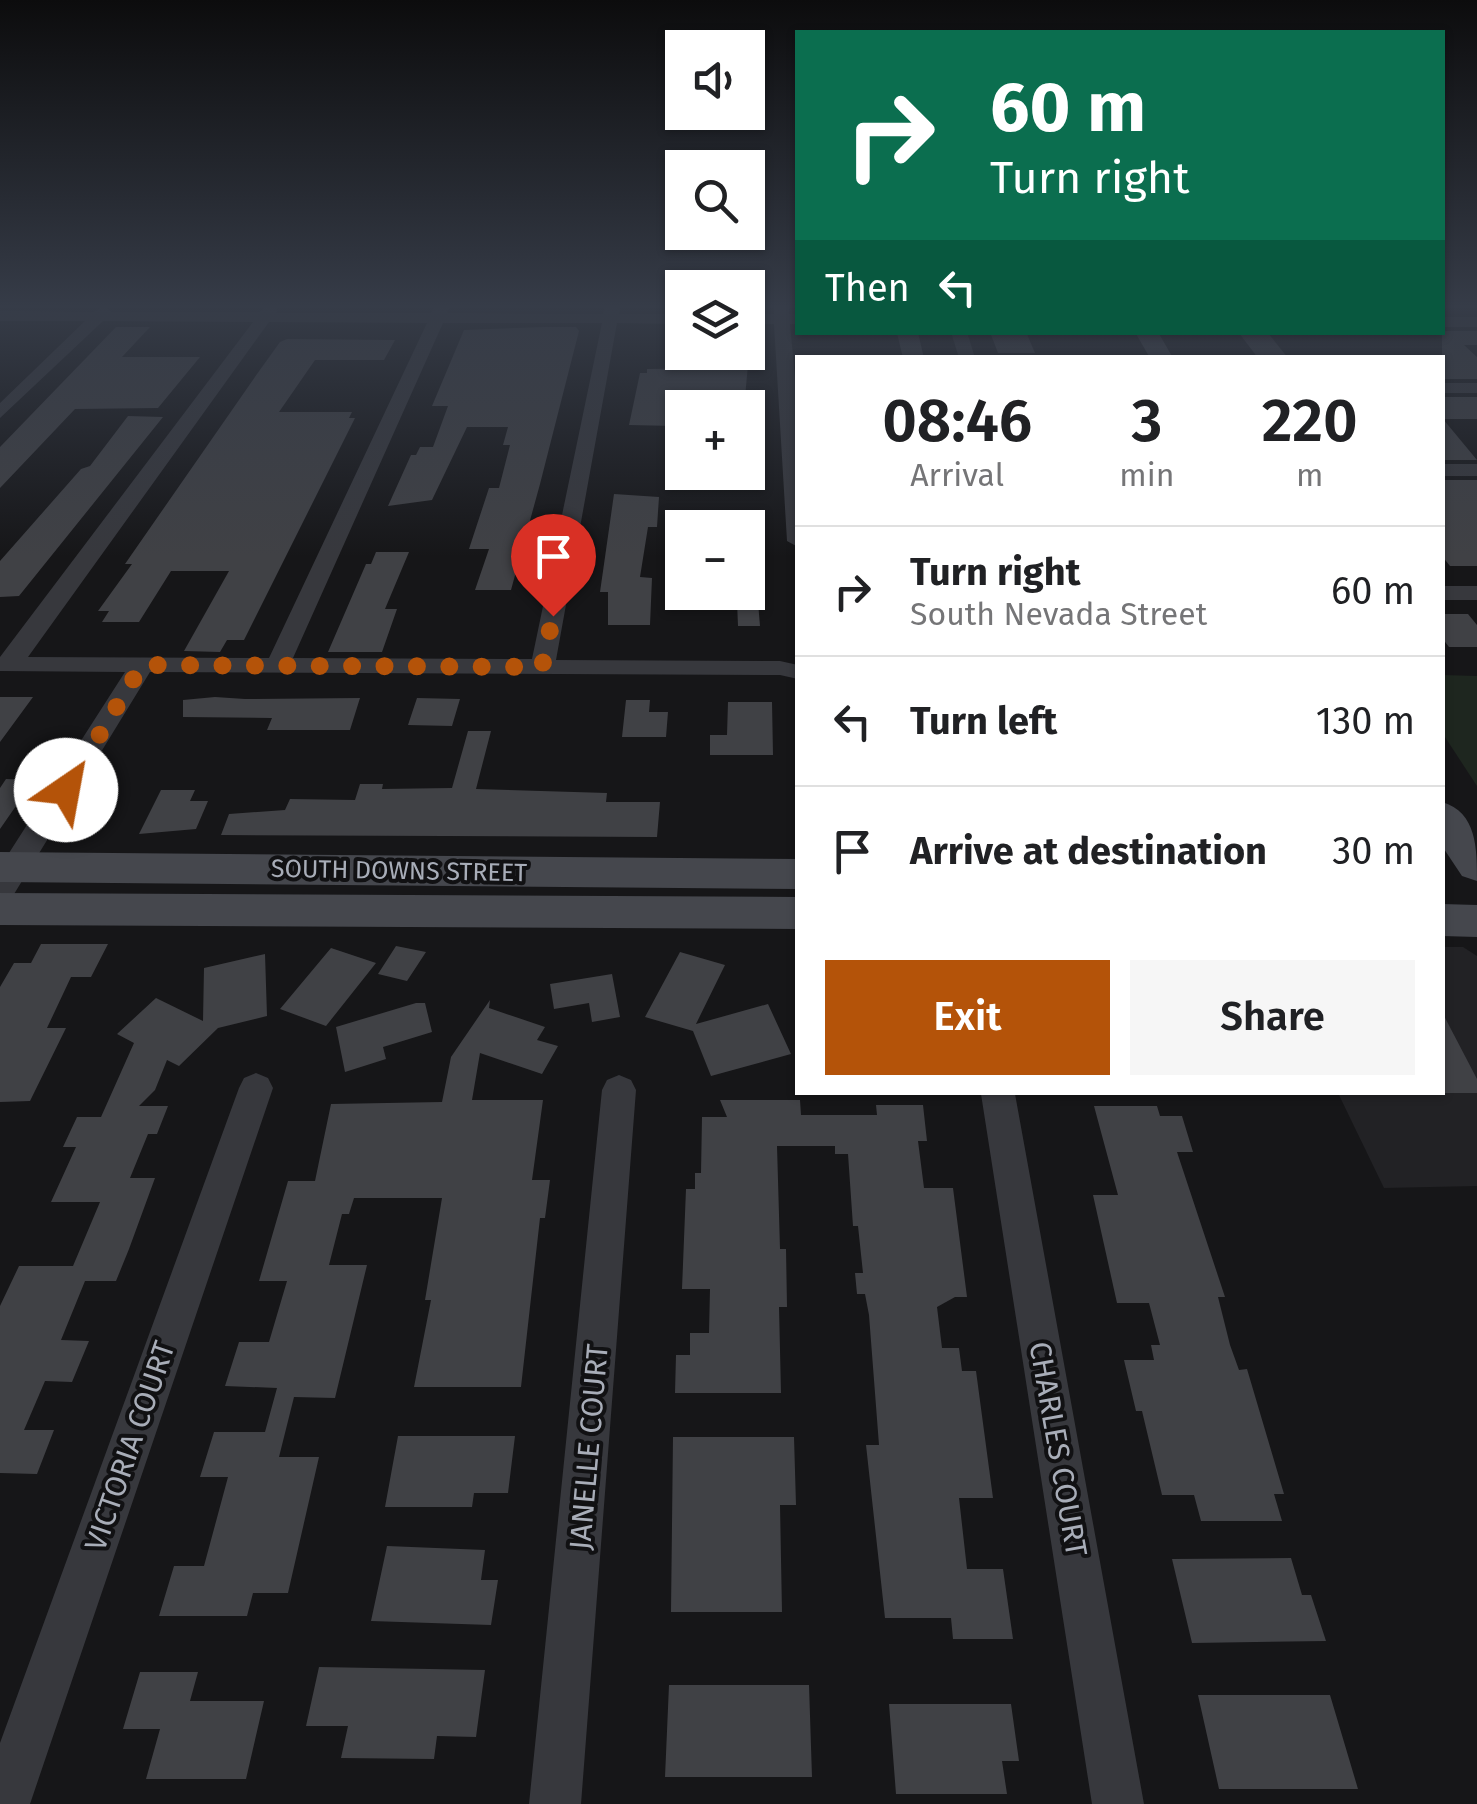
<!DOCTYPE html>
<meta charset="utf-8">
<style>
body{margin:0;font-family:"Fira Sans",sans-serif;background:#f6f6f6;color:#202124;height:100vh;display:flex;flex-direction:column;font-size:38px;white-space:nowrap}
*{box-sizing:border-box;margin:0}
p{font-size:32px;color:#757577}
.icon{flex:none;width:55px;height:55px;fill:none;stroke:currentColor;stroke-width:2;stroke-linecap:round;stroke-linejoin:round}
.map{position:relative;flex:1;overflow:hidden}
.panel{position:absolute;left:795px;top:355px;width:650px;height:740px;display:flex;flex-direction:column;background:#fff;border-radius:0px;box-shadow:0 2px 8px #0004}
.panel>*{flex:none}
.hud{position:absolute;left:795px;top:30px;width:650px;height:305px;border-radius:0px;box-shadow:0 2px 8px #0004;background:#0b6e4f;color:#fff;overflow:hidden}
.buttons{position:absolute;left:665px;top:30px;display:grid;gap:20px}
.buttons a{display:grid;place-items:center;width:100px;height:100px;border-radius:0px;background:#fff;box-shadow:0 2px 8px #0004;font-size:50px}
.pin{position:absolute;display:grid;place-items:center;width:85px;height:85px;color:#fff;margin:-102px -42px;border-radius:50% 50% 50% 0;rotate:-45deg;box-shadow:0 0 10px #0007}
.pin .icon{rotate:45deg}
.me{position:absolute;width:110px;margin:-55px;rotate:33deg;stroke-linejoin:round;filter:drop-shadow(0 0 8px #0008)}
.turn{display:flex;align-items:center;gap:35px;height:210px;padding:0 30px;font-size:45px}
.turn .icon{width:130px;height:130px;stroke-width:2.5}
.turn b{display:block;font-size:70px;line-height:85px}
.then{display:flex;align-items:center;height:95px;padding:0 30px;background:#0003;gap:20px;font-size:38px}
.eta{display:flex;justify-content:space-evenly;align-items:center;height:170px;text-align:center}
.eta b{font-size:60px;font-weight:600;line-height:70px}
.button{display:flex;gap:20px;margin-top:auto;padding:20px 30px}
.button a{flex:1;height:115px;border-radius:0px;background:#b45309;color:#fff;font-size:40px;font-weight:600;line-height:115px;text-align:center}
.button a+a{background:#f6f6f6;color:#202124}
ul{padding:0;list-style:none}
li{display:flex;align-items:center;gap:30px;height:130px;padding:0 30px;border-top:2px solid #e0e0e0}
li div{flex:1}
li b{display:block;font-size:38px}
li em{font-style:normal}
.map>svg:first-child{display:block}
.built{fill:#222225}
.green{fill:#1e261f}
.building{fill:#404145}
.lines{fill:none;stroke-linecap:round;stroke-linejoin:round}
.street{fill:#37383d;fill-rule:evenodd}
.secondary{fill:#45474d;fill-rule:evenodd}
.route{stroke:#b45309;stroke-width:18;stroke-dasharray:0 32.4}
.labels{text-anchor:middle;stroke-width:8;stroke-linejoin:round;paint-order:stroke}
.street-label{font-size:25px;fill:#a8adb8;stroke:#111113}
.near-street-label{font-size:30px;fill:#a8adb8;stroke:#111113}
</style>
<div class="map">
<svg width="1477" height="1804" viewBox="0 0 1477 1804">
<rect width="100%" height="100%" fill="#161618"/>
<path class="built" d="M1443,947H1463L1477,956V1186L1384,1188L1338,1093L1442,1092Z"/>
<path class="green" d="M1443,675L1477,676V786L1443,734Z"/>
<path class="building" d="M116,327H150L122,357H200L158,408L75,409L0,488V447Z
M543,327H576L579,331L540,484L511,590H475L489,549H469L489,488H499L510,445H503L508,427H467L432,500L388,506L411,455H416L420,447H433L448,406H432L464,330Z
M1442,331H1477V345H1464L1477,357V379H1442Z
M990,332H1026L1035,353H998Z
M897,333H918L924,358H903Z
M1239,333H1268L1288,358H1258Z
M287,339L395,340L384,360H315L279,412H352L349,418H355L244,640H227L220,652L184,651L229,571H171L139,622H102L109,611H98L132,564H125L257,374L280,342Z
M714,354H749L744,408H675V426L629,425L640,373H647V369L714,368Z
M1442,397H1477V419H1443L1477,460H1442Z
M128,416L163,417L19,596L0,597V561L81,469L90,466Z
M1442,480H1477V566H1450L1442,556Z
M614,494L659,497L657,527H648L640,577L652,578L650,625H608V592H600Z
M376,552H409L385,609H397L382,652H328L366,564H371Z
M737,602H758L760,626H738Z
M1442,614H1468L1477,625V647H1449L1442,638Z
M0,697H33L0,742Z
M215,697L245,699L360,698L350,730H267L272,718L183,717V700Z
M417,698L460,699L452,726L408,725Z
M626,700H650L649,712H668L666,737H622Z
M728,702H772L773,755H710V735H727Z
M468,731H491L476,789L607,793L606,802H660L657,837L221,835L229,814L285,810L290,799L355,800L360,784H383L382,789L452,788Z
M6,779L34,780L0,829V788Z
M161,790H195L190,801H208L196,829L139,834Z
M41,944H108L91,977H71L47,1028H66L30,1101L0,1102V987L14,963H31Z
M396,946L426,952L407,981L378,974Z
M331,948L376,963L326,1026L280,1009Z
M680,952L725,965L696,1024L768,1004L791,1054L711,1076L693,1031L645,1017Z
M265,954L267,1016L218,1028L179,1066L167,1060L155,1090L139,1106H168L157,1134H148L130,1178H155L129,1249L116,1281H85L61,1340L89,1341L72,1382L45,1381L24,1430H54L37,1474L0,1473V1306L19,1266H73L100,1202H51L76,1147H63L77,1117H101L134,1043L117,1034L156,998L203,1021L204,968Z
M612,974L620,1017L592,1022L589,1003L554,1009L550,984Z
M490,1000L489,1008L545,1027L537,1040L558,1046L542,1074L480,1053L472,1100H543L532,1180H550L545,1218H540L521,1387H414L431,1300H425L442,1198H354L349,1214H342L329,1265H367L335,1398L294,1397L279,1457H319L288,1593H253L247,1616H159L174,1566H204L228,1477H200L214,1432H265L277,1388L225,1386L239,1342H269L287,1281H259L288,1181H315L331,1104L442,1102L451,1057Z
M416,1003H425L432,1032L383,1047L386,1059L345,1072L336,1027Z
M1442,1012L1477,1079V1093H1442Z
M720,1100H800L801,1115H877L876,1105H923L927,1141H918L924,1188H953L967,1297H955L937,1307L942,1348H959L962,1371H976L993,1498H959L967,1569H1003L1013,1639H953L951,1618H885L866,1445H879L869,1315L865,1294H857L855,1273H863L858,1226H853L848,1154H835V1146H777L780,1249H786L787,1307H779L781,1393H675L676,1355H690V1333H709L710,1289H682L686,1189H695V1173H701L702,1117H727Z
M1094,1106H1157L1160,1116H1182L1193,1152H1177L1225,1297H1218L1230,1345L1239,1370L1247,1369L1284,1494H1274L1282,1521H1201L1194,1495H1162L1142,1411H1136L1124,1360H1154L1151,1345H1160L1149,1303H1117L1093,1195H1118Z
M398,1436H515L508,1493H474L472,1507H385Z
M673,1437H794L796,1505H780L782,1612H671Z
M387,1546L485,1550L481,1580H498L491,1625L371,1621Z
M1291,1558L1302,1595H1311L1326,1641L1192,1643L1172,1559Z
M319,1667L485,1670L476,1737L437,1736L434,1759L341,1758L348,1726H306Z
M140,1672H198L190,1701H264L246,1779H146L160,1729H123Z
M669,1685H809L812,1777H665Z
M1198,1695H1330L1358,1789H1219Z
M889,1704H1011L1019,1761H1002L1007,1794H896Z"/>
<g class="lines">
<path class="street" d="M266,305H278L276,313H431L435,305H451L447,313L603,314L605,305H621L619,314H682V324L617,323L556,660L780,661L798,665V679L780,675L150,672L11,899L0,902V867L125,672L0,671V657L253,322L103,321L0,418V403L85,321H0V311L94,312L104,306L111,312H260ZM269,322L427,323L269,658L28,657ZM443,323H602L532,659L293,658Z
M773,305H789V314H798V324H790L798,410V547L787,541L774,324H748V314H774Z
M1442,317H1477V327H1442Z
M951,332H967L975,358H959Z
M1442,383H1477V393H1442Z
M1442,464H1477V476H1442Z
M1442,586H1477V600H1442Z
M256,1073L268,1078L273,1088L30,1804H0V1743L239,1088L244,1078Z
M619,1075L631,1080L636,1090L581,1804H529L602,1090L607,1080Z
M981,1094H1015L1144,1804H1092Z"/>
<path class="secondary" d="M1135,332H1158L1173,358H1150Z
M1442,802C1477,812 1477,849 1477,881L1462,876L1442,846Z
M0,852L798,859V889L0,882Z
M0,893L798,897V929L0,925Z
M1442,904L1477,905V937L1442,936Z"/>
</g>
<linearGradient id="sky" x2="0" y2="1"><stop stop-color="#0c0c0d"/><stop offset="0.55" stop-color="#363c48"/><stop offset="1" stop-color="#363c48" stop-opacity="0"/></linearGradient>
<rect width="1477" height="557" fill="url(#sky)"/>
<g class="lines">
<path class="route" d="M66,790L142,665L542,667L553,616"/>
</g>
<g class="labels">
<g class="street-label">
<text transform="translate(399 870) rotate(1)" y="9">SOUTH DOWNS STREET</text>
</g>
<g class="near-street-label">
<text transform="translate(130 1446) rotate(-71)" y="10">VICTORIA COURT</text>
<text transform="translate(589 1447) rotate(-85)" y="10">JANELLE COURT</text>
<text transform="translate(1058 1449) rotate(80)" y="10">CHARLES COURT</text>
</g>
</g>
</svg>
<div class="buttons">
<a><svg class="icon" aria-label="sound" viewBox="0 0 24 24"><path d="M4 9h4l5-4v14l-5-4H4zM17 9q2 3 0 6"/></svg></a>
<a><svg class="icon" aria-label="search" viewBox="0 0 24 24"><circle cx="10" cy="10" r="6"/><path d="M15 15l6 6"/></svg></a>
<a><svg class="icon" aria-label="layers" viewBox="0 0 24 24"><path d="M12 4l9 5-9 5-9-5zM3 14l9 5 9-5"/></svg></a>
<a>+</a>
<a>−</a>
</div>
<div class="pin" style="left:553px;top:616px;background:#d93025"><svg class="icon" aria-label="arrive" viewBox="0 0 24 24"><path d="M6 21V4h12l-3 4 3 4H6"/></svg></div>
<svg class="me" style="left:66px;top:790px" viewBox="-20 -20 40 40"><circle r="19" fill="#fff"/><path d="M0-13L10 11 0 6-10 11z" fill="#b45309"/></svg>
<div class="hud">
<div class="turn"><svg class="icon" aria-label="right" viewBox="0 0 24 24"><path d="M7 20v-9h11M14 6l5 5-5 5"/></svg><div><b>60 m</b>Turn right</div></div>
<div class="then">Then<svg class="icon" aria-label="left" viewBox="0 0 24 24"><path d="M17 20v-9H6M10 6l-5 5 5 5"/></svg></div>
</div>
<section class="panel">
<div class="eta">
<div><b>08:46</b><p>Arrival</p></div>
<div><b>3</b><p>min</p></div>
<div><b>220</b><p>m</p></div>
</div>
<ul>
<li><svg class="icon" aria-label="right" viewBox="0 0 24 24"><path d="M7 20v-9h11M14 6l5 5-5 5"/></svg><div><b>Turn right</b><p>South Nevada Street</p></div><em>60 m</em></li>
<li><svg class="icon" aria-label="left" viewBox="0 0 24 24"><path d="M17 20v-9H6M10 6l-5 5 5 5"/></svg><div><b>Turn left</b></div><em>130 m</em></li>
<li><svg class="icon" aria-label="arrive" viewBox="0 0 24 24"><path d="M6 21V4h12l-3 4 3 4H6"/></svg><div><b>Arrive at destination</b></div><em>30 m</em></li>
</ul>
<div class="button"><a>Exit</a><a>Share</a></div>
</section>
</div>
